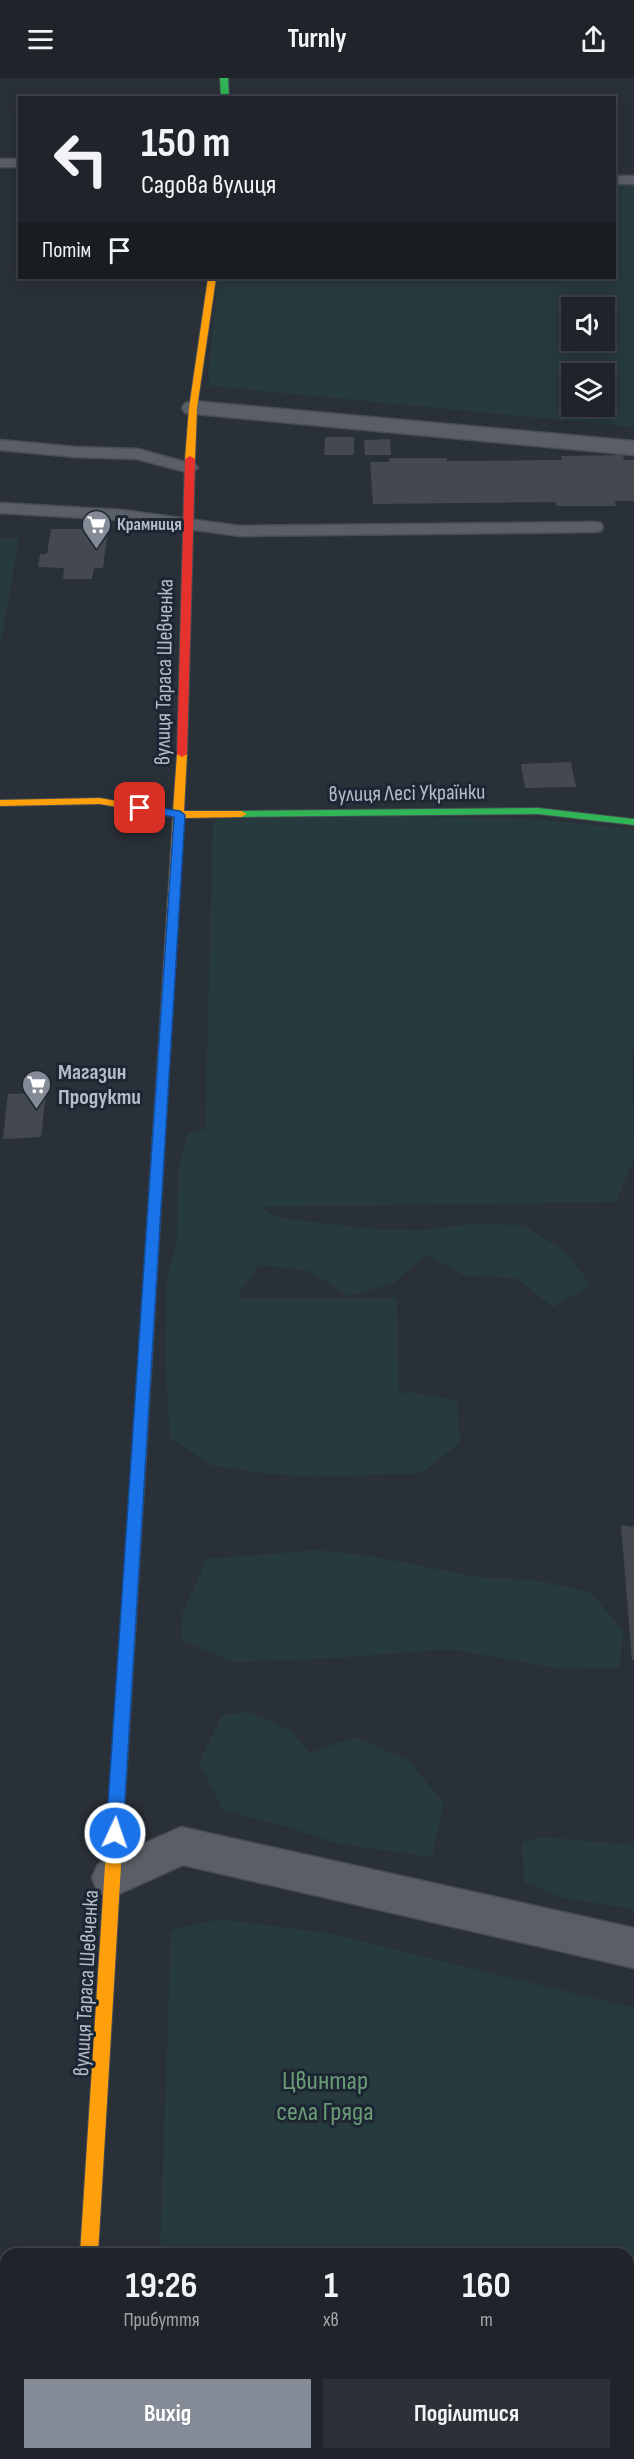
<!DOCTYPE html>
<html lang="uk">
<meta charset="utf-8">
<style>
body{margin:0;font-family:"Sofia Sans Condensed",sans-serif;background:#2d3036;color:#f1f3f6;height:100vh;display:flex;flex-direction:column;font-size:22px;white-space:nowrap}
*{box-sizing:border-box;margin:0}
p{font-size:20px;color:#a2a4a8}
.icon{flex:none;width:33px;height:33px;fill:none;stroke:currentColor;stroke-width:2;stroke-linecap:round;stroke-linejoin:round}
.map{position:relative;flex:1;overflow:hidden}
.panel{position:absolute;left:0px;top:2170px;width:634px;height:212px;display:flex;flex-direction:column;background:#20242a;border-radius:18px 18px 0 0;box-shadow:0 3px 15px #0003,0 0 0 2px #3d4147}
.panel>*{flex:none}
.guide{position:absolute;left:18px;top:18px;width:598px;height:183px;border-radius:0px;box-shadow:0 3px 15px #0003,0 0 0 2px #3d4147;background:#20242a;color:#f1f3f6;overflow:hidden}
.buttons{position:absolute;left:561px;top:219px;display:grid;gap:12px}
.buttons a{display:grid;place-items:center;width:54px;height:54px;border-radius:0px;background:#20242a;box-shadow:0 3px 15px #0003,0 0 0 2px #3d4147;font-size:30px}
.pin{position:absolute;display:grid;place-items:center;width:51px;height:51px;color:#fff;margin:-26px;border-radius:12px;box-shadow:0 3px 9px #0006}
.me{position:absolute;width:66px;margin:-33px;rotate:3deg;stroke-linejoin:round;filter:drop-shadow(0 0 4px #0008)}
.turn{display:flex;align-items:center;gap:21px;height:126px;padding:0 24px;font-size:27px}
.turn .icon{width:78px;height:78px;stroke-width:2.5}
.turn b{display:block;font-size:42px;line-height:51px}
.then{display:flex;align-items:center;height:57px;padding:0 24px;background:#0003;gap:12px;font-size:22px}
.eta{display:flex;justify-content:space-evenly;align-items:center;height:102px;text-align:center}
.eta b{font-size:36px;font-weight:700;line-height:42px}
.button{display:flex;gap:12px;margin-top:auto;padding:12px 24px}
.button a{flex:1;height:69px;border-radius:0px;background:#848b96;color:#fff;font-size:24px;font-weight:700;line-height:69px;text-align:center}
.button a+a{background:#2d3036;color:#f1f3f6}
header{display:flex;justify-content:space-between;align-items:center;height:78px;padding:0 24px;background:#20242a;font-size:27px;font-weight:700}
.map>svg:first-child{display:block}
.green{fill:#273a3e;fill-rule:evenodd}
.building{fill:#444950}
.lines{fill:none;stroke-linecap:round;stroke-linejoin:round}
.lane-casing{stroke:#484c53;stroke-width:3}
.street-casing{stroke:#484c53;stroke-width:3}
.fast-casing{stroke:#484c53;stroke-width:2}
.slow-casing{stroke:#484c53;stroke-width:2}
.jam-casing{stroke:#484c53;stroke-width:2}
.lane{fill:#5a5e66;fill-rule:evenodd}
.street{fill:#5a5e66;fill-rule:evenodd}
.fast{fill:#30b455;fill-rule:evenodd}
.slow{fill:#ff9f0a;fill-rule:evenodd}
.jam{fill:#e5322d;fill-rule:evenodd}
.route{fill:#1a73e8;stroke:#114b97;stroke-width:1.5}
.labels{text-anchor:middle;stroke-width:6;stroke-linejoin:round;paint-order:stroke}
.far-poi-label{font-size:18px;font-weight:bold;fill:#b4bcc9;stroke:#1d2633;text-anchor:start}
.street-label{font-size:22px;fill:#b4bcc9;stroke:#1d2633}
.poi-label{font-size:22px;font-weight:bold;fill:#b4bcc9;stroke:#1d2633;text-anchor:start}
.near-park-label{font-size:27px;fill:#6b9a76;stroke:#1d2633}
</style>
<header><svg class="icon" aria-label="menu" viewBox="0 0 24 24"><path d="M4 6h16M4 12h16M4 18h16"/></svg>Turnly<svg class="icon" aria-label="share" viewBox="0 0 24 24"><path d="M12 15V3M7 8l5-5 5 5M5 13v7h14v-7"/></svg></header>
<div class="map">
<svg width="634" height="2381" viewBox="0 0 634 2381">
<rect width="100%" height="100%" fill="#2a3038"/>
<path class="green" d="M615,104L634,105V349L211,308L208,299L218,200H615ZM572,230H604V262H572ZM572,296H604V328H572Z
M0,460H19L0,570Z
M228,734L531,741L634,751V971H632L634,1080L616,1124L258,1129L280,1140L376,1151L424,1152L471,1146L523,1147L565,1173L591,1207L553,1229L516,1200L466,1198L425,1177L394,1205L348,1218L309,1193L259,1187L236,1220H397L399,1316L408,1314L457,1322L460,1364L422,1395L315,1399L263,1395L210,1387L170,1360L165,1278L167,1199L177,1163L178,1091L188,1055L205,1051L213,745Z
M317,1472L371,1478L478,1499L534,1502L590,1514L624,1553L619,1590L562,1591L450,1571L338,1580L234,1584L181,1562L182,1536L207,1481Z
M249,1634L291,1653L310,1675L354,1659L407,1681L444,1725L432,1779L339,1766L282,1747L223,1732L199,1685L222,1637Z
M542,1759L634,1767V1831L563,1820L524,1804L522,1764Z
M220,1841L334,1856L634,1930V2381H153V2376H628V2176H160L171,1852Z"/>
<path class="building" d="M325,359H354V377H324Z
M390,361L391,377H365L364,362Z
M623,377L624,382H634V423H615L616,428H556V424L373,426L370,384H389V380H447V383L562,382L561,378Z
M51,451H108L103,490H94L92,501H63L64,490L38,489L40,476H47Z
M571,684L576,709L525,710L521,686Z
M46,1015L41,1059L3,1061L8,1016Z
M621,1447L634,1449V1582H632Z"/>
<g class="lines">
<defs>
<path id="lane" d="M0,81H20V89H0Z
M615,98H634V106H615Z
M0,362L75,369L138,371L196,387L198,390L190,395L137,381L75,379L0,372Z
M0,425L122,432L240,448L595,444L601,445L603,449L601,453L595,454L240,458L122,442L0,435Z"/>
<path id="street" d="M193,323L634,363V377L185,335L182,330L185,325Z
M181,1749L634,1850V1890L183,1787L112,1819L98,1814L92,1800L98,1786Z"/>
<path id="fast" d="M220,0H228L229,20H221Z
M538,730L634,741V747L538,736L241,739L235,736L241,733Z
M141,1343L146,1345L148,1349L121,1787L119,1793L113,1795L107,1793L105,1787L134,1349L136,1345Z"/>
<path id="slow" d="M208,200H216L197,330L195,381L190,384L185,381L189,330Z
M182,673L187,676L184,733H241L247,736L241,739L184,740L172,944L166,948L160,944L173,739L100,726L0,728V722L100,720L173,733L177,676Z
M113,1779L119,1781L121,1787L98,2176H80L105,1787L107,1781Z
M67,2376H87V2381H67Z"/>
<path id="jam" d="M190,378L195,381L187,676L182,679L177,676L185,381Z
M166,940L172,944L148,1349L146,1353H136L134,1349L160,944Z"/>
</defs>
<use href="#lane" class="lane-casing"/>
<use href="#street" class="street-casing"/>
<use href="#fast" class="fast-casing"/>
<use href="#slow" class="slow-casing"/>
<use href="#jam" class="jam-casing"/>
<use href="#lane" class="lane"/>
<use href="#street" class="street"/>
<use href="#fast" class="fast"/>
<use href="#slow" class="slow"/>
<use href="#jam" class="jam"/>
</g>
<path class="route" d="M140,727L180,733L185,737L123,1755L121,1760L115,1763L109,1760L106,1755L174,739L136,732L134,730Z"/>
<defs>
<symbol id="supermarket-pin" viewBox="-11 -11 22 30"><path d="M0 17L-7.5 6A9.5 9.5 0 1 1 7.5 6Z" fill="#848b96" stroke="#1d2633"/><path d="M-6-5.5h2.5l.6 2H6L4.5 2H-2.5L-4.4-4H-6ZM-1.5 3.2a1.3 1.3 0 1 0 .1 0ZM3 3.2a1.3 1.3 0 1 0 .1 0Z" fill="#fff"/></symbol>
</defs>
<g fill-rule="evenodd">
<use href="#supermarket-pin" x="80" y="430" width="33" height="45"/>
<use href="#supermarket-pin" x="20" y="990" width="33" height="45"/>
</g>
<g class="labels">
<g class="far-poi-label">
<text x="117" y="452">Крамниця</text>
</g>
<g class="street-label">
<text transform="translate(163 594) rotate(-89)" y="8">вулиця Тараса Шевченка</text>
<text transform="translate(407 714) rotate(-1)" y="8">вулиця Лесі Українки</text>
<text transform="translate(85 1905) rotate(-87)" y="8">вулиця Тараса Шевченка</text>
</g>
<g class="poi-label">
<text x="58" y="1001">Магазин<tspan x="58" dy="25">Продукти</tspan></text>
</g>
<g class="near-park-label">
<text x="325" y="2011">Цвинтар<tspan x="325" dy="31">села Гряда</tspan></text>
</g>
</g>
</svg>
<div class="buttons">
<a><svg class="icon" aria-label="sound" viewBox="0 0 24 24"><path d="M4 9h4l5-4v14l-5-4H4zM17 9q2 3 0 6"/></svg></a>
<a><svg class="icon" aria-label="layers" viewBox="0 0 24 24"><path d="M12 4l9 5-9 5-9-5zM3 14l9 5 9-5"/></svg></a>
</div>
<div class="pin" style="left:140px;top:730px;background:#d93025"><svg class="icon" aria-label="arrive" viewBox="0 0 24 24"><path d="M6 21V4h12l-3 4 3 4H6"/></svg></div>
<svg class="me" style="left:115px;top:1755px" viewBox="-20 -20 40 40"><circle r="17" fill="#1a73e8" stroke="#fff" stroke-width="3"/><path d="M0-11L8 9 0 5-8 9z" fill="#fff"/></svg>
<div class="guide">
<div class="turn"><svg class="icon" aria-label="left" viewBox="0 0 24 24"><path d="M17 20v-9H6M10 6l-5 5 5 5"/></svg><div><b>150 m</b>Садова вулиця</div></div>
<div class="then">Потім<svg class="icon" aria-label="arrive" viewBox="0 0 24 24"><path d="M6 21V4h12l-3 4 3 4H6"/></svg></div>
</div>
<section class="panel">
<div class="eta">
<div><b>19:26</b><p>Прибуття</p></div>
<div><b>1</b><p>хв</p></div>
<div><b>160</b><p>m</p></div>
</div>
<div class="button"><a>Вихід</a><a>Поділитися</a></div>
</section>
</div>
